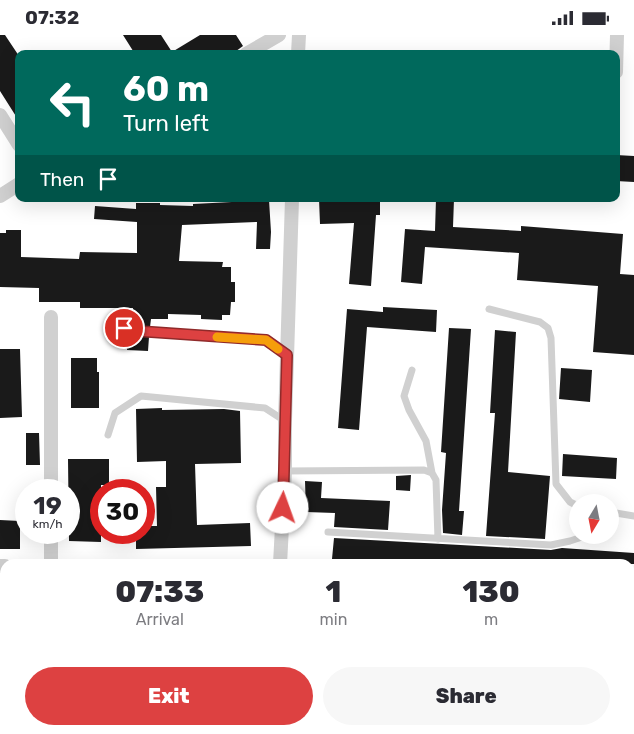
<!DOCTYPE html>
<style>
body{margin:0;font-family:Rubik,sans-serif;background:#f7f7f7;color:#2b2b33;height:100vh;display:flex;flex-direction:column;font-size:19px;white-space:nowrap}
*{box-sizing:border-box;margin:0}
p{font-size:16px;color:#7c7c81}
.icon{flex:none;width:28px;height:28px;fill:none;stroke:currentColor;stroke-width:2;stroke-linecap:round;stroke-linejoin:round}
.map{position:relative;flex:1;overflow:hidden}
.side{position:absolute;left:0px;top:524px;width:635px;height:176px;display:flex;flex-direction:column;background:#fff;border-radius:15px 15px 0 0;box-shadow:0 5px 20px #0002}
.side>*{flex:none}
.top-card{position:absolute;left:15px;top:15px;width:605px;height:152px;border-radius:10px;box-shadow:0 5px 20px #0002;background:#00695c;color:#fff;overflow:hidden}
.needle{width:32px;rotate:190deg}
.tools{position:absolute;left:569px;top:459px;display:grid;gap:10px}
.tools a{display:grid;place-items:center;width:50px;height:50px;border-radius:50%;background:#fff;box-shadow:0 5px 20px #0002;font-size:25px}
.speed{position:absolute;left:15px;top:444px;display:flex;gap:10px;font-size:25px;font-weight:700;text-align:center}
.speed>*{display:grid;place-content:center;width:65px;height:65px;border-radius:50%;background:#fff;box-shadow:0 5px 20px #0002;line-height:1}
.speed small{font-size:12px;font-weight:400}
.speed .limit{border:8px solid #d22;background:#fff;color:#111}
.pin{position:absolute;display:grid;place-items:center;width:42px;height:42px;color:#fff;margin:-21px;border:2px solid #fff;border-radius:50%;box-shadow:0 1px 5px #0007}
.me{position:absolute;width:55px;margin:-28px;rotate:3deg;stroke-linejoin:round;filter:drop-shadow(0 0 4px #0008)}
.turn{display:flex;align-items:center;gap:18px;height:105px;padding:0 25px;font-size:22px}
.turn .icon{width:65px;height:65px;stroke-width:2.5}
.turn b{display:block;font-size:35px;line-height:42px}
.then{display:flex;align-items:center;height:48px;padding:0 25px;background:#0003;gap:10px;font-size:19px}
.eta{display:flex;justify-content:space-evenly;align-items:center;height:85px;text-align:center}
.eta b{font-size:30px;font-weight:800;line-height:35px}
.primary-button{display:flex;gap:10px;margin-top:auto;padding:10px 25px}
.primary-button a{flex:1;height:58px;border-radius:30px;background:#dd4141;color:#fff;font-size:20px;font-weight:800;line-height:58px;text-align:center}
.primary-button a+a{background:#f7f7f7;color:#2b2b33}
.status{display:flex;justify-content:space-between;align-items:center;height:35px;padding:0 25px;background:#fff;direction:ltr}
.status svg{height:14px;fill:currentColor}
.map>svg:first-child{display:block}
.building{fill:#1a1a1a}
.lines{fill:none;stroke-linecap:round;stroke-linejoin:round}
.lane{stroke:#d0d0d0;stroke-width:7}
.street{stroke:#d0d0d0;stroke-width:14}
.route-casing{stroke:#902a2a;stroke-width:12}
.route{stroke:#dd4141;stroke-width:9}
.slow{stroke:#f59e0b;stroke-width:9}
</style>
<div class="status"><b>07:32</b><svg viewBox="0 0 49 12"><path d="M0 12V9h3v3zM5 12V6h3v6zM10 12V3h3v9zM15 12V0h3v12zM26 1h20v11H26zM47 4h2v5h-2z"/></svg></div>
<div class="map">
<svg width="634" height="699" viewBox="0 0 634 699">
<rect width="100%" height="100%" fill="#fff"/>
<path class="building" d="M0,0H5L19,21V86L0,56Z
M123,0H161L172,17L200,0H236L243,11L232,19H135Z
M616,120L634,121V147L616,146Z
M319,164H380V180H376L371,251L349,249L354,188L320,189Z
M436,164H454L453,192L521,196V191L623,199L620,239L634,240V320L593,317L598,251L517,245L519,218L425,212L422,249L401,247L405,194L435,196Z
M269,165L271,197L270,214H256L257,187L182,190L179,226L223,227L222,232H231V247H235V267H231L230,280H222V285L201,284V280L168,279V284H151L150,292L138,291L133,290V273H80V267H39V253L0,252V198H6V195H21V222L79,224L80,217L137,218V187L94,184L95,171L136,174V168H160V170L193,171V169Z
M383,272L437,275L436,297L367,292L359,395L338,393L347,274L383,277Z
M449,293L471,294L459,476H464L462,500L443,498L442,475L446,418L441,417Z
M495,295L516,297L508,437L550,441L545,504L486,501L495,378H490Z
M128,299L149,302L148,316L127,315Z
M0,314H20L22,382L0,383Z
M71,323H97V337H99V373H71Z
M561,333L592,335L590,367L559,364Z
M162,373V375L224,374L240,376L241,428L195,429L197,490L250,488L251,511L136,514V498H144V491H157L156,452H166V426L137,427L136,374Z
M26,398H39L40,430H26Z
M563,419L617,423L616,444L562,441Z
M68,424H109V450H101V507L69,506Z
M411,440L410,456L396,455V441Z
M305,446L322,447L321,463L390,466L388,495L334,492L335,478L306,477Z
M0,485L20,486V514H0Z
M334,503L551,515L562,513L634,518V529H430L332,524Z"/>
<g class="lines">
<path class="lane" d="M489,274L540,287L548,293L551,303L556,449L570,467L578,471
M124,293L137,296L266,305L286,320
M412,335L404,361L409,375L426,406L432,438
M108,400L115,378L141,361L265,373L285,386
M285,436L424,435L432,438L436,445L438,504
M610,477L634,481
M328,497L551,510L570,506L588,500"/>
<path class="street" d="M246,19L279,0
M298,19L299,0
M616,37L617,0
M0,80L19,110
M0,161L19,149
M51,282V455
M51,498V529
M280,529L285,436V386L292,164
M0,531H5
M630,657H634
M274,699V695"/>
</g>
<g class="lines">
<defs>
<path id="route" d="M124,293L137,296L266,305L287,320L283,473"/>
</defs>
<use href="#route" class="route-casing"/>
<use href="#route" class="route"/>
<path class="slow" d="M217,302L266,305L278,314"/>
</g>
</svg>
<div class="tools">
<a><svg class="needle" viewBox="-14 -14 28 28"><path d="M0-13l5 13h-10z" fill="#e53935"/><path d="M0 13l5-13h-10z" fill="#7c7c81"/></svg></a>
</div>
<div class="speed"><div>19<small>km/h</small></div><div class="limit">30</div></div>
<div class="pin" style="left:124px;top:293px;background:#d93025"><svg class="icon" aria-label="arrive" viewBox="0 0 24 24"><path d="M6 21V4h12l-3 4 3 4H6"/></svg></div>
<svg class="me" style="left:283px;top:473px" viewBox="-20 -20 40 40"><circle r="19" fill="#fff"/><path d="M0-13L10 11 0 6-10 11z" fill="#dd4141"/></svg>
<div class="top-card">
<div class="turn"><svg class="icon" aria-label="left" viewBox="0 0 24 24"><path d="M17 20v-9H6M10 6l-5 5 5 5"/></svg><div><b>60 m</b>Turn left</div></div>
<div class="then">Then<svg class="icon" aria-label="arrive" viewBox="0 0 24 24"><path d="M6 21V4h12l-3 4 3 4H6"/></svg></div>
</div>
<section class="side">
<div class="eta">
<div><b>07:33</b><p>Arrival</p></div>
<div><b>1</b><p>min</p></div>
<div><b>130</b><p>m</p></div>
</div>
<div class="primary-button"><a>Exit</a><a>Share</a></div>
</section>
</div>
